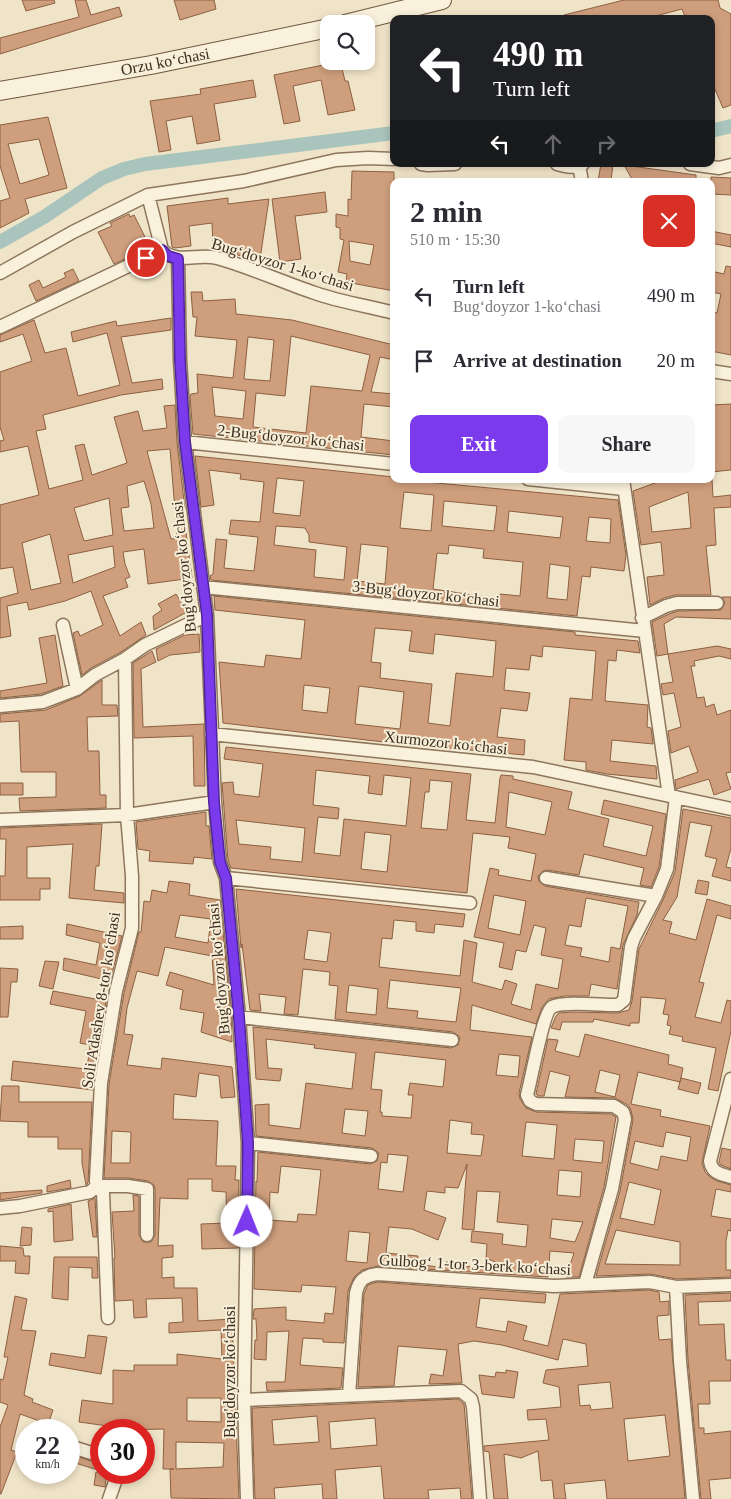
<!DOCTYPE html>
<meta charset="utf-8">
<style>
body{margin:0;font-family:"Times New Roman",serif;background:#f7f7f7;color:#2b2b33;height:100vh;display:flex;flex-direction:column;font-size:19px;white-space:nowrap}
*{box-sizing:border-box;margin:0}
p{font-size:16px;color:#7c7c81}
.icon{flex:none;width:28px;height:28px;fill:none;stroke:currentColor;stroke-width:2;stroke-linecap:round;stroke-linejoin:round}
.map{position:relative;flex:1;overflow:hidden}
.panel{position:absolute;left:390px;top:178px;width:325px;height:305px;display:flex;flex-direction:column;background:#fff;border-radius:10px;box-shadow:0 2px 8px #0003}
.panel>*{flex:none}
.guide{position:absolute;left:390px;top:15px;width:325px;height:152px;border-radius:10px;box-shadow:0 2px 8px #0003;background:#202124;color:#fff;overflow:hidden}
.buttons{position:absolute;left:320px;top:15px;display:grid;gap:10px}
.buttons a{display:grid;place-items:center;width:55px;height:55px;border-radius:10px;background:#fff;box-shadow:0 2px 8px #0003;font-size:25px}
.speed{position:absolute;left:15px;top:1419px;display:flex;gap:10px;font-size:25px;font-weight:700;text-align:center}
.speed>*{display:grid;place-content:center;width:65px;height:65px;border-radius:50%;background:#fff;box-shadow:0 2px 8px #0003;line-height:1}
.speed small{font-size:12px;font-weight:400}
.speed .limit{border:8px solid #d22;background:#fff;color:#111}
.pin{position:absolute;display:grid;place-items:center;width:42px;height:42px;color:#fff;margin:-21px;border:2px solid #fff;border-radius:50%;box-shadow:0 1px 5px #0007}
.me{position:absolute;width:55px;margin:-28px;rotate:1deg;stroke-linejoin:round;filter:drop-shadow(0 0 4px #0008)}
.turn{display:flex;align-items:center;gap:18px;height:105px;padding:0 20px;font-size:22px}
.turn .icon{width:65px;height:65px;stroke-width:2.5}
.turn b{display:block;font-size:35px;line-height:42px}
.lanes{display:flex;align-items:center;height:48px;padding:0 20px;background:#0003;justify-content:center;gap:25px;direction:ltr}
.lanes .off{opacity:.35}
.round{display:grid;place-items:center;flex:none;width:52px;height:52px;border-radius:10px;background:#f7f7f7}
.head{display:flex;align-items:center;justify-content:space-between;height:85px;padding:0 20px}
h1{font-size:30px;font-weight:600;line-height:38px}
.cta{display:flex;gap:10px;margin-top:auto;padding:10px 20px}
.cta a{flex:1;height:58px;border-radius:10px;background:#7c3aed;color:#fff;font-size:20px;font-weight:600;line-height:58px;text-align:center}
.cta a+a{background:#f7f7f7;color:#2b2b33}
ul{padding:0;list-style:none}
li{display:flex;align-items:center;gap:15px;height:65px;padding:0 20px}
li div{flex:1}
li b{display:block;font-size:19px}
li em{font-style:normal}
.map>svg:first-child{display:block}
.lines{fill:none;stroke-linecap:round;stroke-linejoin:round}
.canal{stroke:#a9c4bc;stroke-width:14}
.building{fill:#cf9f7d;stroke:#8d5f41;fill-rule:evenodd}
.street-casing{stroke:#8d765c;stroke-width:15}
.secondary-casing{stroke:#6f573f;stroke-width:20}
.street{stroke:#faf1dc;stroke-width:12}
.secondary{stroke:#faf1dc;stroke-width:18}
.route-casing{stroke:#51269a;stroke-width:12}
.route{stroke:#7c3aed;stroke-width:9}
.labels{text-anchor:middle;stroke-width:4;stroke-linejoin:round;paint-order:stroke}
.street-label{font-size:16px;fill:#3d2e20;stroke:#f7eed8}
</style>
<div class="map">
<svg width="731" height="1499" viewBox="0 0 731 1499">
<rect width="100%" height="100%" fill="#f0e4c8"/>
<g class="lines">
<path class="canal" d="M711,131L731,126
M0,242L44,217L102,178L124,169L145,164L394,133"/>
</g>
<path class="building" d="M22,0H54L55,3L26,11Z
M75,0H86L91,15L119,7L122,16L0,54V38L79,17Z
M174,0H214L216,9L180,20Z
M624,0H718L720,8L731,14V105L723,108L711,80V19H686L682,9L644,19H564V15Z
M333,63L334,66L341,64L345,81H348L355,110L328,115L321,80L293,86L300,121L284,124L274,75Z
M253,80L256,97L214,104L220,140L197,144L192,116L166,121L171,150L159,152L150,101L201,94L200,89Z
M48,117L67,188L25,199L29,213L0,228V201L10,198L0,166V125ZM39,139L49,175L20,184L8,144Z
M601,164H613L611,181H598Z
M624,165L696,175V181H633Z
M352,171L394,172V291L346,282L347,274L338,272L344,240L340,239V228L336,227V214L348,216V199L351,200ZM349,241L374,245L370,265L350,261Z
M711,177L731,178V195L711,194Z
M325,192L327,212L295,216L301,259L280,262L272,199Z
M228,198V204L269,199L260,259L237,255L238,249L213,246L212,223L189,226L191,246L175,248L172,247L167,206Z
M129,214L130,217L134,215L150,247L114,264L98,232L112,226L110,223Z
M711,231L731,235V247L711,243Z
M726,266L731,267V355L711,351V312L717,313L721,294L711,292V271L724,274Z
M73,269L79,281L36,301L29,285L39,280L43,288L66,277L64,273Z
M191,292H202L203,301L235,299L236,314L292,320L394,345V360L380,357L371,392L394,394V407L364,404L361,437L394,441V455L193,434L190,397L191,394L198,393L197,374L233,378L237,340L195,336L197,317H193ZM291,336L370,355L362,391L311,386L306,433L253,427L256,393L285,396ZM248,337L274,340L270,381L244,379ZM212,387L246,391L243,419L215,416Z
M171,318V330L121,337L132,383L162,379L163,389L121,395L43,415L46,429L36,431L49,489L83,480L75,446L84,444L92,475L127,463L114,417L138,411L143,431L167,428L164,406L175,405L177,443L185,509L175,510L170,449L147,451L171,539L177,538L176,518L184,517L192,578L148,584L144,549L123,552L125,564L130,577L125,579L128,587L103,596L120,636L141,622L146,635L121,652L91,668L82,675L73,633L78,631L80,636L103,625L91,591L65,601L29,610L27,602L7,606L11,636L0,638V598L18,593L13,567L0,569V505L39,495L28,446L0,452V441L4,440L0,427V372L32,361L23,334L0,342V335L34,320L45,353L66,348L78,396L120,385L107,333L73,342L71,332L116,321L117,326ZM144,481L151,504L154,528L124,531L121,508L129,507L127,486ZM109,498L113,535L84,541L74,508ZM50,534L61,583L31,590L22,543ZM113,546L115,567L73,583L68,555Z
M731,404V470L711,472V405Z
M195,456L394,477V479L618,500L626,555L624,571L591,567L590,577L582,576L577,616L211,580L210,576L213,574L216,539L227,540L224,568L254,571L258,537L229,534L231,520L260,522L264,482L240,479L241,474L209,470L214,505L201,507ZM277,478L304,481L300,516L273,513ZM404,492L434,495L431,531L400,528ZM444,501L497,506L494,531L442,526ZM509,511L563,517L560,538L507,532ZM589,517L611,519L610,543L586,541ZM276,526L305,528L309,535V542L347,547L344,580L314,577L316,550L274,545ZM361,544L388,547L385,584L357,581ZM449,545L484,549L483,558L523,562L520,596L500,594L499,599L433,589L437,553L448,554ZM550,564L570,567L567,600L547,598Z
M666,479H712L713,497L731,495V507L714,508L716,545L706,546L711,595H675L664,598L650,605L647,577L664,575L661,542L641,545L633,491ZM688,492L691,528L652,532L649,507Z
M176,594L187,612L154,630L153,616L162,610L158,604Z
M214,596L575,632V635L638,641L640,653L617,650L616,661L608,660L605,701L648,705L647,727L651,728L653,744L612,740L610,761L656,766L657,779L607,774L586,770V762L564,760L570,698L592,700L596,651L543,646L542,657L531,655L529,670L506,668L504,690L530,693L527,711L501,708L497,737L525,740L524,755L375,741L223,723L219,662L264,667L266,655L301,659L305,620L215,610ZM375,628L412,631L409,651L433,654L435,634L496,641L493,677L456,673L450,726L428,723L432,684L380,678L381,663L371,662ZM304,685L330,688L327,713L302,710ZM359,686L404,692L400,729L355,724Z
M722,597H731V619L676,617L664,624L668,654L657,656L652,622L669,614L678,611L721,610L725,603Z
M199,634L200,652L170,655L158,661L156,649L185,635Z
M55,635L63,686L41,694L0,698V691L47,683L39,638Z
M717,646L731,649V659L719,656L694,661L695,666H691L697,698L704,697L706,707L714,704L717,715L731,710V772L726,773L731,789L714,795L709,779L676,789L675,780L698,772L689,746L671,753L668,731L681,727L674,693L663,695L661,684L673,682L668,654Z
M152,651L156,662L141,669L143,727L204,724L205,786H194L193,736L134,738L133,663Z
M102,680V705H117L118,716L87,717L88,751H99L100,795H106V808L20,811L19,798L56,797V772H21L19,721L0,722V714L46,710L80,696Z
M226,747L471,774L466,820L495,823L500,778L501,775L513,776V779L572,792L568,809L609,819L603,846L646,856L653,826L601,814L604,800L666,814L659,867L651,887L640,885L644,868L584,854L579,875L547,870L543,871L538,876L539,881L545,886L639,902L637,915L623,945L617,989L591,984L589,996H564L549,999L542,1007L536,1024L472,1005L470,1030L532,1037L519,1093L520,1099L526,1108L536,1112L611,1114L616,1117L604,1187L579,1277H566L574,1253L550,1251L548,1277L378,1266L362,1270L354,1277L348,1291L344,1343L323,1342V1339L303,1338L300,1365L343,1368L341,1388L267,1391L266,1382H285L289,1331L267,1332L266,1360L254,1359L255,1340H257L256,1319H253L254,1309L286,1307V1320L324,1323L325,1313L333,1314L336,1287L302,1285L301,1292L254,1289L256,1181L257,1182L258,1152L370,1164L377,1161L379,1153L372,1148L256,1136L255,1105L269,1104V1125L300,1129L306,1083L352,1089L356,1053L314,1048L315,1045L266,1039L268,1068L282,1069L280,1081L256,1079L253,1027L451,1048L458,1045L460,1037L453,1032L335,1019L338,986L329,985L330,972L303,969L298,1015L284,1014L286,997L259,994L261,1011L250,1010L242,944L241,948L236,889L465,914L463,927L435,924L434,933L416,931V922L394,920L392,939L382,938L379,967L460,976L464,940L477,943L472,982L502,990L505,980L517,984L511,1004L531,1010L536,984L558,989L563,959L541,955L546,928L534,925L526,952L516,950L512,970L499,967L504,943L474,937L490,868L499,870L498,875L531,881L536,854L508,848L510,837L473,833L467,893L231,868L228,860L222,783L233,782L234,794L259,797L263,764L224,759ZM316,770L370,776L368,793L382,795L384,775L411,778L406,826L344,819L340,856L314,853L318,817L338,819L339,808L313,805ZM430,780L452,782L447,830L421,828L425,792H429ZM509,792L552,802L545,835L506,827ZM236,820L305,828L302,862L270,859L271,847L239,844ZM365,832L391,835L387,872L361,869ZM494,895L526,901L520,935L488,928ZM586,898L628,906L620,949L611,947L609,962L580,956L582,948L565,945L569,925L581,927ZM308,930L331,933L327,962L304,959ZM390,980L461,988L456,1022L417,1018L418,1011L387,1008ZM349,985L378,989L376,1015L346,1012ZM375,1052L446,1060L443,1087L410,1083L408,1095H413L411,1118L382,1116V1112H380L382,1090L371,1089ZM499,1054L520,1056L518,1077L496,1075ZM345,1109L368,1111L365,1136L342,1133ZM450,1120L472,1123L471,1134L484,1135L481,1156L447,1153ZM526,1122L557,1125L554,1159L522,1156ZM575,1139L604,1141L602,1163L573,1160ZM388,1154L408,1156L403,1192L378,1189L381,1162L387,1163ZM467,1164L462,1229L474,1230L477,1191L500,1192L497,1222L528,1225L526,1247L502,1244L503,1234L472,1231L471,1242L487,1244L486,1258L507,1267V1269L464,1266V1264L446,1262L445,1268L423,1265L424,1263L417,1262L418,1256L386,1253L389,1227L412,1229L438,1240L446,1218L424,1210L427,1191L445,1193V1187L458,1188ZM281,1166L321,1170L316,1215L298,1214L297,1222L269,1220L270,1192L278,1193ZM559,1170L582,1172L580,1197L557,1195ZM552,1219L583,1222L575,1242L550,1238ZM349,1231L370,1233L367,1263L346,1261Z
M0,783H23V795H0Z
M683,809L731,818V848L726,867L731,868V881L712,876L717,859L705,856L712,826L690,822L677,897L663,920L672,922L669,933L696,940L707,899L731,906V919L717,915L699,982L704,983L695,1017L721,1023L727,1000L731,1001V1031L718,1091L708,1089L716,1048L682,1041L683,1037L669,1034L671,1026L667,1025L669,1015L663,1014L666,999L641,997L639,1023H630V1026L594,1019L593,1022H562L560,1030L551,1028L556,1016L559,1013L572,1012L618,1013L629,1010L632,1001L639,949L663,900L675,872Z
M206,812V826H209L212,859L194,857L193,864L149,861L150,851L138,849L136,822Z
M102,824L99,866H96L94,890L124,893V903L69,898L73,844L27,847V878H50V889H40V900H0V876H5L6,839H0V828Z
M698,880L709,882L707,895L695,893Z
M169,881L190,884L189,895L220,900L231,1015L232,1042L201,1032L204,1013L180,1009L183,990L166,985L170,972L214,985L212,956L165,947L158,976L137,971L127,1008L124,1034L133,1035L127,1065L161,1069L162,1058L232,1067L235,1097L221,1098L219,1076L199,1073L196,1097L174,1094L173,1119L218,1121L216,1166H236L235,1180H239L238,1248L202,1249L201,1224L227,1223L226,1192L212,1191V1179H188V1199L160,1198L158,1246L173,1245V1257L162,1258V1278L174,1277V1288H197L198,1321L232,1319L239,1499L171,1498L170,1469H174H163L164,1429L115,1430V1427L79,1422L82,1400L113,1404V1370L134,1371V1365H177V1354L222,1359L221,1330L169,1333V1323L183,1322L182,1298L146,1299L147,1317L134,1318L133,1300L115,1301L114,1258H115L112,1212L134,1211L133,1195L139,1196V1235L143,1242H151L155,1235V1189L154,1185L148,1181L128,1178H104L109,1084L124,993L139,932H141L144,901L150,902L152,890L167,893ZM180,915L211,919L208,943L175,937ZM112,1131L131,1132L130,1163H111ZM187,1398H221V1422L187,1421ZM176,1442L224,1443L223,1467L176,1469Z
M67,924L122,936L110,981L63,970L64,958L96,965L100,943L66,935Z
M23,926V939H0V927Z
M45,961L59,962L53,989L39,986Z
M0,968L18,969L17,982H11L8,1017H0Z
M53,991L106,1001L93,1090L11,1080L13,1061L87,1069L90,1045L80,1043L86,1011L50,1004Z
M585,1034L669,1055L668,1064L683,1068L680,1082L638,1072L631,1104L661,1110L660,1116L710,1126L702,1163L705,1172L710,1177L717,1181L731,1185V1192L716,1189L711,1216L731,1219V1231L728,1230L726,1241V1270H731V1277L677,1279L650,1274L596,1276L620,1191L633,1120L631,1110L628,1105L615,1098L565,1097L570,1076L550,1071L544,1096H538L536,1094L548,1039L558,1040L555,1051L579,1057ZM600,1070L620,1075L615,1097L595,1092ZM666,1132L691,1137L687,1161L661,1156L658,1170L630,1163L635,1141L663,1147ZM629,1182L661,1190L654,1225L620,1218ZM616,1230L680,1242V1265L605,1264Z
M681,1078L701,1083L698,1094L678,1089Z
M2,1086H19V1102H92L88,1183L86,1185L82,1163V1149H58V1137H28V1122L0,1121Z
M722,1148L731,1150V1169L721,1165L719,1162Z
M70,1180L71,1188L47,1192V1186Z
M42,1190V1193L0,1200V1193Z
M95,1198L97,1237H93L88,1201Z
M71,1204L73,1240L54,1242L53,1211L48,1212V1209Z
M22,1227L32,1228L31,1245L20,1246Z
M0,1246L23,1248L24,1256H30L29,1274L15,1273L16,1261H0Z
M54,1257H97L98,1278H92V1268L69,1267L68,1300L52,1298Z
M377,1282L546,1294L545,1303L480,1298L476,1327L506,1332L508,1321L527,1326L523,1340L548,1346L560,1294L649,1290L659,1292L660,1302L669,1301V1315L657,1316L659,1340L671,1339L685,1499H607L605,1480L564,1484L566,1499H554L552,1480L541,1481L538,1451L521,1458L504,1454L508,1499H494L489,1452L484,1451V1446L549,1440L546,1419L528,1420L527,1410L561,1407L559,1387L543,1383L546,1370L588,1366L586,1344L563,1339L558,1360L502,1345L474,1341L458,1344L462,1383L429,1384L431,1374L443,1376L447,1350L398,1346L394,1386L358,1387L364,1294L368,1285ZM610,1382L613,1408L591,1410L590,1405L580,1406L578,1385ZM665,1415L670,1456L628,1461L624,1419Z
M731,1293V1301L698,1302L699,1325L724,1324L726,1360H731V1381H709L710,1404H698L699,1428H704V1434L731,1431V1478L709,1480L711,1499H701L688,1360L685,1295Z
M15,1296L27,1299L21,1330L36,1331L24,1395L33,1399L32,1402L53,1410L48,1424L20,1414L11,1450L17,1452L1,1494H0V1427L8,1405L0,1402V1379L3,1380L8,1357H4Z
M88,1335L107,1337L101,1374L49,1365L51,1353L85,1358Z
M506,1370L518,1372L514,1398L482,1394L479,1375L495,1377L496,1372L506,1373Z
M458,1399L464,1404L472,1499H461L460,1488L428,1490L429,1499H384L381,1466L335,1470L337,1499H323L322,1484L274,1488L275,1499H255L252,1408ZM317,1416L319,1442L274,1445L272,1420ZM375,1418L377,1445L331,1449L329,1422Z
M69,1454L101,1464V1471L69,1461Z
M96,1472H107L105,1487L94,1485Z"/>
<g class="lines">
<defs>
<path id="street" d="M421,164L428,165L455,164
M557,164C565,166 575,169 583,164
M690,164L719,168L731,165
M579,166L582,181
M148,195L162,250C178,265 197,253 217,258C250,267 282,282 315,293C340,302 368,306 394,313
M178,259L180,360L185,442L207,615L215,802L220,862L226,878L239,1017L248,1143L244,1400L247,1499
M0,273L73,232L148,195L244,181L336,160L368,158L394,159
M0,327L162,250
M711,371L731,374
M185,442L394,464
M528,479L624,489
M623,479L669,796
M203,587L645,631
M642,618L666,606L677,603H717
M63,625L77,689
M0,706L43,702L77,689L95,675L125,659L145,645L207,615
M211,734L533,767L731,809
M0,820L127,815L215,802
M226,878L470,903
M546,878L656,896
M239,1017L452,1040
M731,1079L710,1161C712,1173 720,1174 731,1177
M248,1143L371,1156
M97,1186L103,1192L108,1318
M97,1186H128L147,1189V1235
M0,1208L20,1206L90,1192L97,1186L96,1181L101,1083L116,991L132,928V876L127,815L125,659
M585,1284L612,1189L625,1119L623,1112L614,1106L536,1104L530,1101L527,1095C531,1081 543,1012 552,1007C562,1001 600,1005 613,1005H618L624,1000L631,947L634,938L656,896L667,869L676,797
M676,1287L731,1285
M349,1396L356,1293C359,1280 364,1276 377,1274L554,1286L650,1282L676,1287L680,1361L693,1499
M244,1400L461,1391L471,1399L473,1407L480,1499
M69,1446L101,1456
M109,1499L115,1482L116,1472"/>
<path id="secondary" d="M345,24L442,0
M0,91L151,65L329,28"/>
</defs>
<use href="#street" class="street-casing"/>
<use href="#secondary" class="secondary-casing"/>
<use href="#street" class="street"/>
<use href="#secondary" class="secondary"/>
</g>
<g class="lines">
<defs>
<path id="route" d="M146,258L162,250L168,256L178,259L180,360L185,442L207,615L214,802L220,862L226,878L239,1017L248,1143L247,1222"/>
</defs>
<use href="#route" class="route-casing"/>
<use href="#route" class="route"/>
</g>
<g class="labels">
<g class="street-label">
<text transform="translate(165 61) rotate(-11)" y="6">Orzu koʻchasi</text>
<text transform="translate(283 264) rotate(17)" y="6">Bugʻdoyzor 1-koʻchasi</text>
<text transform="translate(291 437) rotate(6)" y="6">2-Bugʻdoyzor koʻchasi</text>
<text transform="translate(183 567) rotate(-96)" y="6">Bug'doyzor koʻchasi</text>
<text transform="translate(426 593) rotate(6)" y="6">3-Bugʻdoyzor koʻchasi</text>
<text transform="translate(446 742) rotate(6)" y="6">Xurmozor koʻchasi</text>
<text transform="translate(218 969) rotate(-95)" y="6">Bug'doyzor koʻchasi</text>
<text transform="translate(100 1000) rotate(-81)" y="6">Soli Adashev 8-tor koʻchasi</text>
<text transform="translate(475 1264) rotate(3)" y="6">Gulbogʻ 1-tor 3-berk koʻchasi</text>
<text transform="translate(229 1372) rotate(-90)" y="6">Bug'doyzor koʻchasi</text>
</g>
</g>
</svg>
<div class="buttons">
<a><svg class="icon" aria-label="search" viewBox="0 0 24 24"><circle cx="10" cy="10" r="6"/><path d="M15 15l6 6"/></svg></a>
</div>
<div class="speed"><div>22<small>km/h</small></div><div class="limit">30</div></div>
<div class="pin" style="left:146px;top:258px;background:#d93025"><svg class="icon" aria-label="arrive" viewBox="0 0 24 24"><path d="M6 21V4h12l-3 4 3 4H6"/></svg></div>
<svg class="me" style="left:247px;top:1222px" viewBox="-20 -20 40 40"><circle r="19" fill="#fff"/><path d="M0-13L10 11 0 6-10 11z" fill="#7c3aed"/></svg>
<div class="guide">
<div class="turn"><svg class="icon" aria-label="left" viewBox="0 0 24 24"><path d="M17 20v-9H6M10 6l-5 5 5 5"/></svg><div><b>490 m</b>Turn left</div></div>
<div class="lanes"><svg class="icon" aria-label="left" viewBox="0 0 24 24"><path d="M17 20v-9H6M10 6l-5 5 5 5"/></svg><svg class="icon off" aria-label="ahead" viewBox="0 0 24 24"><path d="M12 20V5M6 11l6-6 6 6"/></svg><svg class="icon off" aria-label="right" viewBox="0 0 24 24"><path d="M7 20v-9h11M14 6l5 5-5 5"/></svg></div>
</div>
<section class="panel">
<div class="head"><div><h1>2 min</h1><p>510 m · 15:30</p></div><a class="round" style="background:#d93025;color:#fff"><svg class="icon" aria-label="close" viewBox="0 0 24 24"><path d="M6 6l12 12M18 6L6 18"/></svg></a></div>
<ul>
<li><svg class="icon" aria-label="left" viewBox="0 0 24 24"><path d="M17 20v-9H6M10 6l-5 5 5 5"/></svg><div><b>Turn left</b><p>Bugʻdoyzor 1-koʻchasi</p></div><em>490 m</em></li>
<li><svg class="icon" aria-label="arrive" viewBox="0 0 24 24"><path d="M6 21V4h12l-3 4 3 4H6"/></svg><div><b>Arrive at destination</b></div><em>20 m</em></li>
</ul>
<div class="cta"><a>Exit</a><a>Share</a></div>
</section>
</div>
